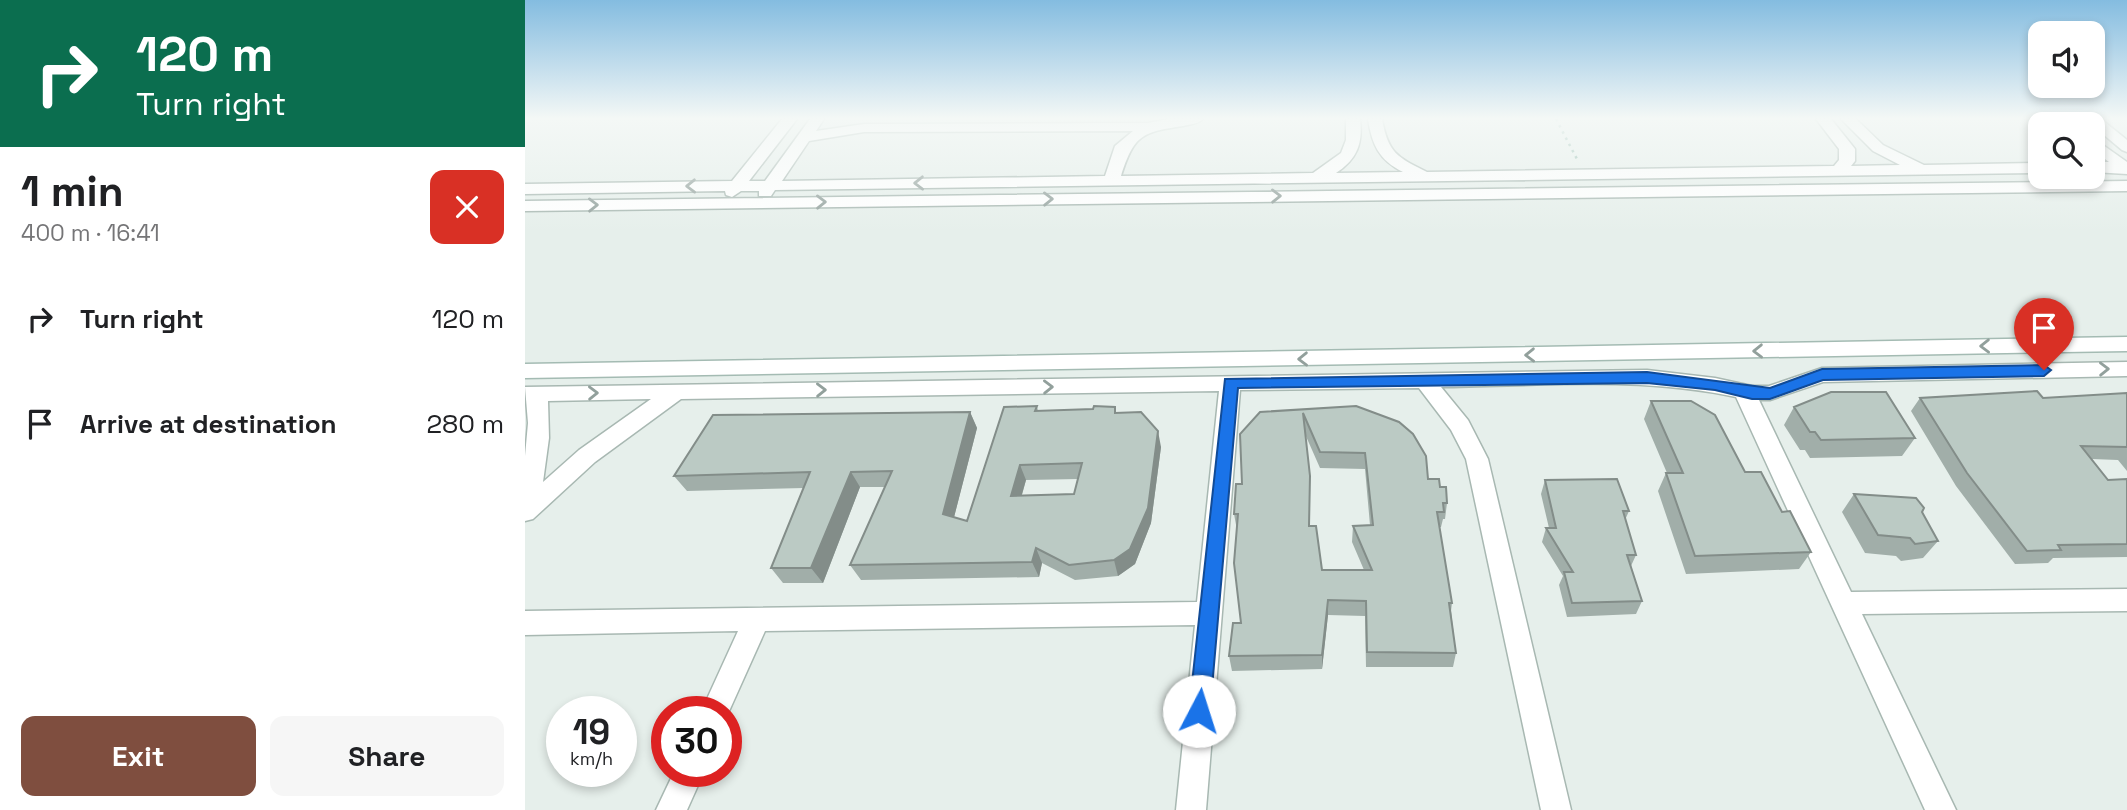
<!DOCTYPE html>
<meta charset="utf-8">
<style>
body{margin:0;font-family:"Space Grotesk",sans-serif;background:#f6f6f6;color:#202124;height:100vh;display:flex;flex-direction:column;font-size:26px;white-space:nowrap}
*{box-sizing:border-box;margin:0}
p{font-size:23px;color:#757577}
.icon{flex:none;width:38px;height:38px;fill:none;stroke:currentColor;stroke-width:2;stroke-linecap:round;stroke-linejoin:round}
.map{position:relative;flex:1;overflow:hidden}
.drawer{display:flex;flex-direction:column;background:#fff;width:525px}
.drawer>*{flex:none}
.guide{background:#0b6e4f;color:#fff;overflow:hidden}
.controls{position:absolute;left:1503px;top:21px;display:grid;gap:14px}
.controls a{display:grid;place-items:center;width:77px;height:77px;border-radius:14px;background:#fff;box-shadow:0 4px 10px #0003;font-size:35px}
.speed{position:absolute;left:21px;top:696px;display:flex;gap:14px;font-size:35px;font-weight:700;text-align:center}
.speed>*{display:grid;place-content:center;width:91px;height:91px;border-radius:50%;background:#fff;box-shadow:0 4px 10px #0003;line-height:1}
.speed small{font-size:18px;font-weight:400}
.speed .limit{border:10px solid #d22;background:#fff;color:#111}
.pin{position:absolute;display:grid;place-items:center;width:60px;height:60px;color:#fff;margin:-72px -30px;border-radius:50% 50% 50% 0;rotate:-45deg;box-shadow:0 0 7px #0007}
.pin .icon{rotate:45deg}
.me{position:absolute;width:77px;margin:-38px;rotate:5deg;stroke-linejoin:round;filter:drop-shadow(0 0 5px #0008)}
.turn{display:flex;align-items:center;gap:24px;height:147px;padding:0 21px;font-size:32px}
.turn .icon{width:91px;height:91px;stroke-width:2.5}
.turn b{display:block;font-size:49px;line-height:60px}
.round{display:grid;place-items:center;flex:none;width:74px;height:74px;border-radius:14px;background:#f6f6f6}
.summary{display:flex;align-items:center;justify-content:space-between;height:119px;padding:0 21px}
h1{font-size:42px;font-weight:600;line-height:52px}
.primary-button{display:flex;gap:14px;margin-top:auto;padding:14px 21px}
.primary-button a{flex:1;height:80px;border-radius:14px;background:#7f4e3f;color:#fff;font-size:28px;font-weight:600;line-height:80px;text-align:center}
.primary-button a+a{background:#f6f6f6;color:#202124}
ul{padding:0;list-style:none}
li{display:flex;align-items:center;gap:21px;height:105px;padding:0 21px}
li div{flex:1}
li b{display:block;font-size:26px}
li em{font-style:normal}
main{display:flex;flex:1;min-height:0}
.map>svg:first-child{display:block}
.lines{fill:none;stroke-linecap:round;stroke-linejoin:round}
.street-casing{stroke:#a8b8b2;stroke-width:3}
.secondary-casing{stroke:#a4bbb3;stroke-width:3}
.path{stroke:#86b3a5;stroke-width:2.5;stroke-dasharray:2.5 4.5;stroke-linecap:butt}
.street{fill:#fff;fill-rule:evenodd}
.secondary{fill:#fff;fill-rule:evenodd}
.wall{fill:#a1aea9;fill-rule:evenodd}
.shaded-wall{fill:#838d89}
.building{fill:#bbcac4;stroke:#838d89;stroke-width:2;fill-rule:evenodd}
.oneway{stroke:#92a09c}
.route{fill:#1a73e8;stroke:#114b97;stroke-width:2}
</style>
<main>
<section class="drawer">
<div class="guide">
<div class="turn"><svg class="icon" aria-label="right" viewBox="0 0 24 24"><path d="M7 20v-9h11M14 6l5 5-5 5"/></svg><div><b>120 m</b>Turn right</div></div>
</div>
<div class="summary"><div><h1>1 min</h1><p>400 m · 16:41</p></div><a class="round" style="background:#d93025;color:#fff"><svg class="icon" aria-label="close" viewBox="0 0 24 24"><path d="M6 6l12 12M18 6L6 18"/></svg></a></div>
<ul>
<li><svg class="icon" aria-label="right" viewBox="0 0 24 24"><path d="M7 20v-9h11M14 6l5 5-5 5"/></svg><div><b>Turn right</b></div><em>120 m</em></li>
<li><svg class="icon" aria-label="arrive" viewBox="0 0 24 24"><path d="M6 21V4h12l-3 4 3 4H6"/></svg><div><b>Arrive at destination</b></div><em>280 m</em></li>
</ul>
<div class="primary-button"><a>Exit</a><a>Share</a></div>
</section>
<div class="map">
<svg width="1602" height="810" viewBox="0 0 1602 810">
<rect width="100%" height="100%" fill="#e6efeb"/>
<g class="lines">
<defs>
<path id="street" d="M257,119H272L224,181H240L285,119H299L291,131L339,124L623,123L644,119H678C673,124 666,124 658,126C617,132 609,135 596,176L788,173L816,153L821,140V119H835C838,144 832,159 811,173L878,172C854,160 847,145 843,119H857C863,153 872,157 902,172L1309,166L1314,160V149L1291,119H1306L1330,149V161L1326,166L1375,165L1348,151L1316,119H1331L1358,145L1399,165L1516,163V173L250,190L246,196H234V191H216L207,197L201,195L200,191L0,194V184L207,181ZM608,131L590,146L580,176L257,181L284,141L339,132Z
M1531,119H1547L1551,124H1535Z
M1560,119H1576L1602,140V152L1597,150Z
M1568,138L1602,162V174L1568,172V162H1584L1568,150Z
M1602,181V191L0,211V201Z
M1602,362V376L1298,382L1245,400H1234L1326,592L1602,589V611L1337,614L1431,810H1400L1211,397C1115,376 1014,386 916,387L943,420L963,459L1046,810H1016L941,459L926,430L894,388L715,390L681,810H651L670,625L240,631L201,718V712H176L213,631L0,635V611L672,602L694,391L156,399L70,462L8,519L0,521V456L3,423L0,387L1122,370L1190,378L1227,386H1244L1297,368ZM126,399L54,450L18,482L24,438L23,401Z
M149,772H179L162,810H131Z"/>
<path id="secondary" d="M1602,337V351L0,378V364Z"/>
</defs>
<use href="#street" class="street-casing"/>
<use href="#secondary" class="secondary-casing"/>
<path class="path" d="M1031,119L1053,161"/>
<use href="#street" class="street"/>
<use href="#secondary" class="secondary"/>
</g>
<path class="wall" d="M1602,393V471L1593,460L1567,459L1583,480L1602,479V557L1528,558L1523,563L1490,564L1431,486L1386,411L1395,398H1518Z
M1126,401L1220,472L1257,512L1286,552L1274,569L1161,574L1133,491L1141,473H1142L1119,419Z
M512,406L513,411L592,413L636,447L626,523L610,564L593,576L550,580L517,563L514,577L336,580L325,565L360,487H335L298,583H258L246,568L279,488L162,491L149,476L445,412L452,428L429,517L442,521ZM553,479L549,494L497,495L501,480Z
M831,406L903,479L915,487L922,503L920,519H918L916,527H914L927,603L926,611L931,653L928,667H841L840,616L803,615L797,669L707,671L704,656L716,623L712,530L709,514L735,412ZM780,434L795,468L840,469L845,525L828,526L827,542L839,570H797L785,526V476Z
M1269,407L1390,438L1377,456L1285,458L1280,450H1275L1259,425Z
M1020,480L1104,511L1100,520L1111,555L1106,566L1117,601L1111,614L1042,617L1034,585L1038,576L1017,542L1021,528H1024L1016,494Z
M1329,494L1397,512L1413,541L1398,558L1376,561L1371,556L1340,553L1317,512Z"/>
<path class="shaded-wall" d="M445,412L452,428L426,529L418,514Z
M633,431L636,447L626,523L610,564L593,576L589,560Z
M495,465L501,480L492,511L486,496Z
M326,472L335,487L298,583L286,568Z
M511,548L517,563L514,577L507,562Z
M803,600V615L797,669V655Z"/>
<path class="building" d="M1512,391L1518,398L1602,393V447L1556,446L1583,480L1602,479V544L1533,545L1536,550L1502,551L1442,473L1395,398Z
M1306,392H1361L1390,438L1296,440L1290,432H1285L1269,407Z
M1126,401H1166L1190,415L1220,472H1236L1257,512L1265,511L1286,552L1170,556L1141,473H1158Z
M512,406L510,411L568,409L569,406L590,407V413L616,412L633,431L623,508L605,549L589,560L544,565L511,548L507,562L325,565L367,471L326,472L286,568H246L285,472L149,476L188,415L445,412L418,514L442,521L479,407ZM557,463L549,494L486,496L495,465Z
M831,406L874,422L888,434L901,456L903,479H914L915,487H921L922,503H918L919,512H912L927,603H924L931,653L842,652L841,601L803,600L797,655L704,656L708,623H716L709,563L713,514H709L711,484H717L715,434L735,412ZM778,413L795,452L840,453L848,525L828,526L847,570H797L791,526H784L785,476Z
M1092,479L1104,511H1098L1111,555H1102L1117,601L1047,603L1039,572H1048L1021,528H1031L1020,480Z
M1329,494L1391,498L1399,508L1397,512L1413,541L1390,544L1385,538L1353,535Z"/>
<defs><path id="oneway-chevron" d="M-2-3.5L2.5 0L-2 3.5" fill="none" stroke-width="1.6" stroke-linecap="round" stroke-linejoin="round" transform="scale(1.75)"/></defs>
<g class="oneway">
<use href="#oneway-chevron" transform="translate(394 183) rotate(179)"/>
<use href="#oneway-chevron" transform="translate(166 186) rotate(179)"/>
<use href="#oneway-chevron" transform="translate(751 196) rotate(-1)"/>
<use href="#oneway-chevron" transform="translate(523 199) rotate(-1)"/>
<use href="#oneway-chevron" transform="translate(296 202) rotate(-1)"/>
<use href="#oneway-chevron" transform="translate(68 205) rotate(-1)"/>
<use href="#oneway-chevron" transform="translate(1460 346) rotate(179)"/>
<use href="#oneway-chevron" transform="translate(1233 351) rotate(179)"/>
<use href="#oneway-chevron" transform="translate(1005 355) rotate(179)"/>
<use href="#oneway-chevron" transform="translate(778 359) rotate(179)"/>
<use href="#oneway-chevron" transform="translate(1579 369) rotate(-1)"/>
<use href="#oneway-chevron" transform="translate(523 387) rotate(-1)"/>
<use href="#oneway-chevron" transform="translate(296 390) rotate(-1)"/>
<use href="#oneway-chevron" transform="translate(68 393) rotate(-1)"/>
</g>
<linearGradient id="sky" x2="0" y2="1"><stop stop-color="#84bce0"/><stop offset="0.51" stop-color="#f4f8f6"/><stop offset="1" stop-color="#f4f8f6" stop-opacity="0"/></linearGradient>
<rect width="1602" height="232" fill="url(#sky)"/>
<path class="route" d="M1519,365L1526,370L1519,376L1298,380L1245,399H1227L1190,390L1122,383L713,388L685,711L682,719L674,722L667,719L664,711L700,379L1122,372L1245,388L1297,369Z"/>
</svg>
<div class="controls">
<a><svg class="icon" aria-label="sound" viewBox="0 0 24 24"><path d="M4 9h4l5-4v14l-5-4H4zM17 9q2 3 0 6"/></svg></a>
<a><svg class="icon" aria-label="search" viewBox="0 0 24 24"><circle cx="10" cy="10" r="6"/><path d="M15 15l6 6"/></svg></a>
</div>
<div class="speed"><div>19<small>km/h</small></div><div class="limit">30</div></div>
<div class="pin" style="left:1519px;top:370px;background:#d93025"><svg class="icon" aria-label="arrive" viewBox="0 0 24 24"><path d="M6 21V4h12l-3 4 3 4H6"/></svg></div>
<svg class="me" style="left:674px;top:711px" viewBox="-20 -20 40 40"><circle r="19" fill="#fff"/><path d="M0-13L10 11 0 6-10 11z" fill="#1a73e8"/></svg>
</div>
</main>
